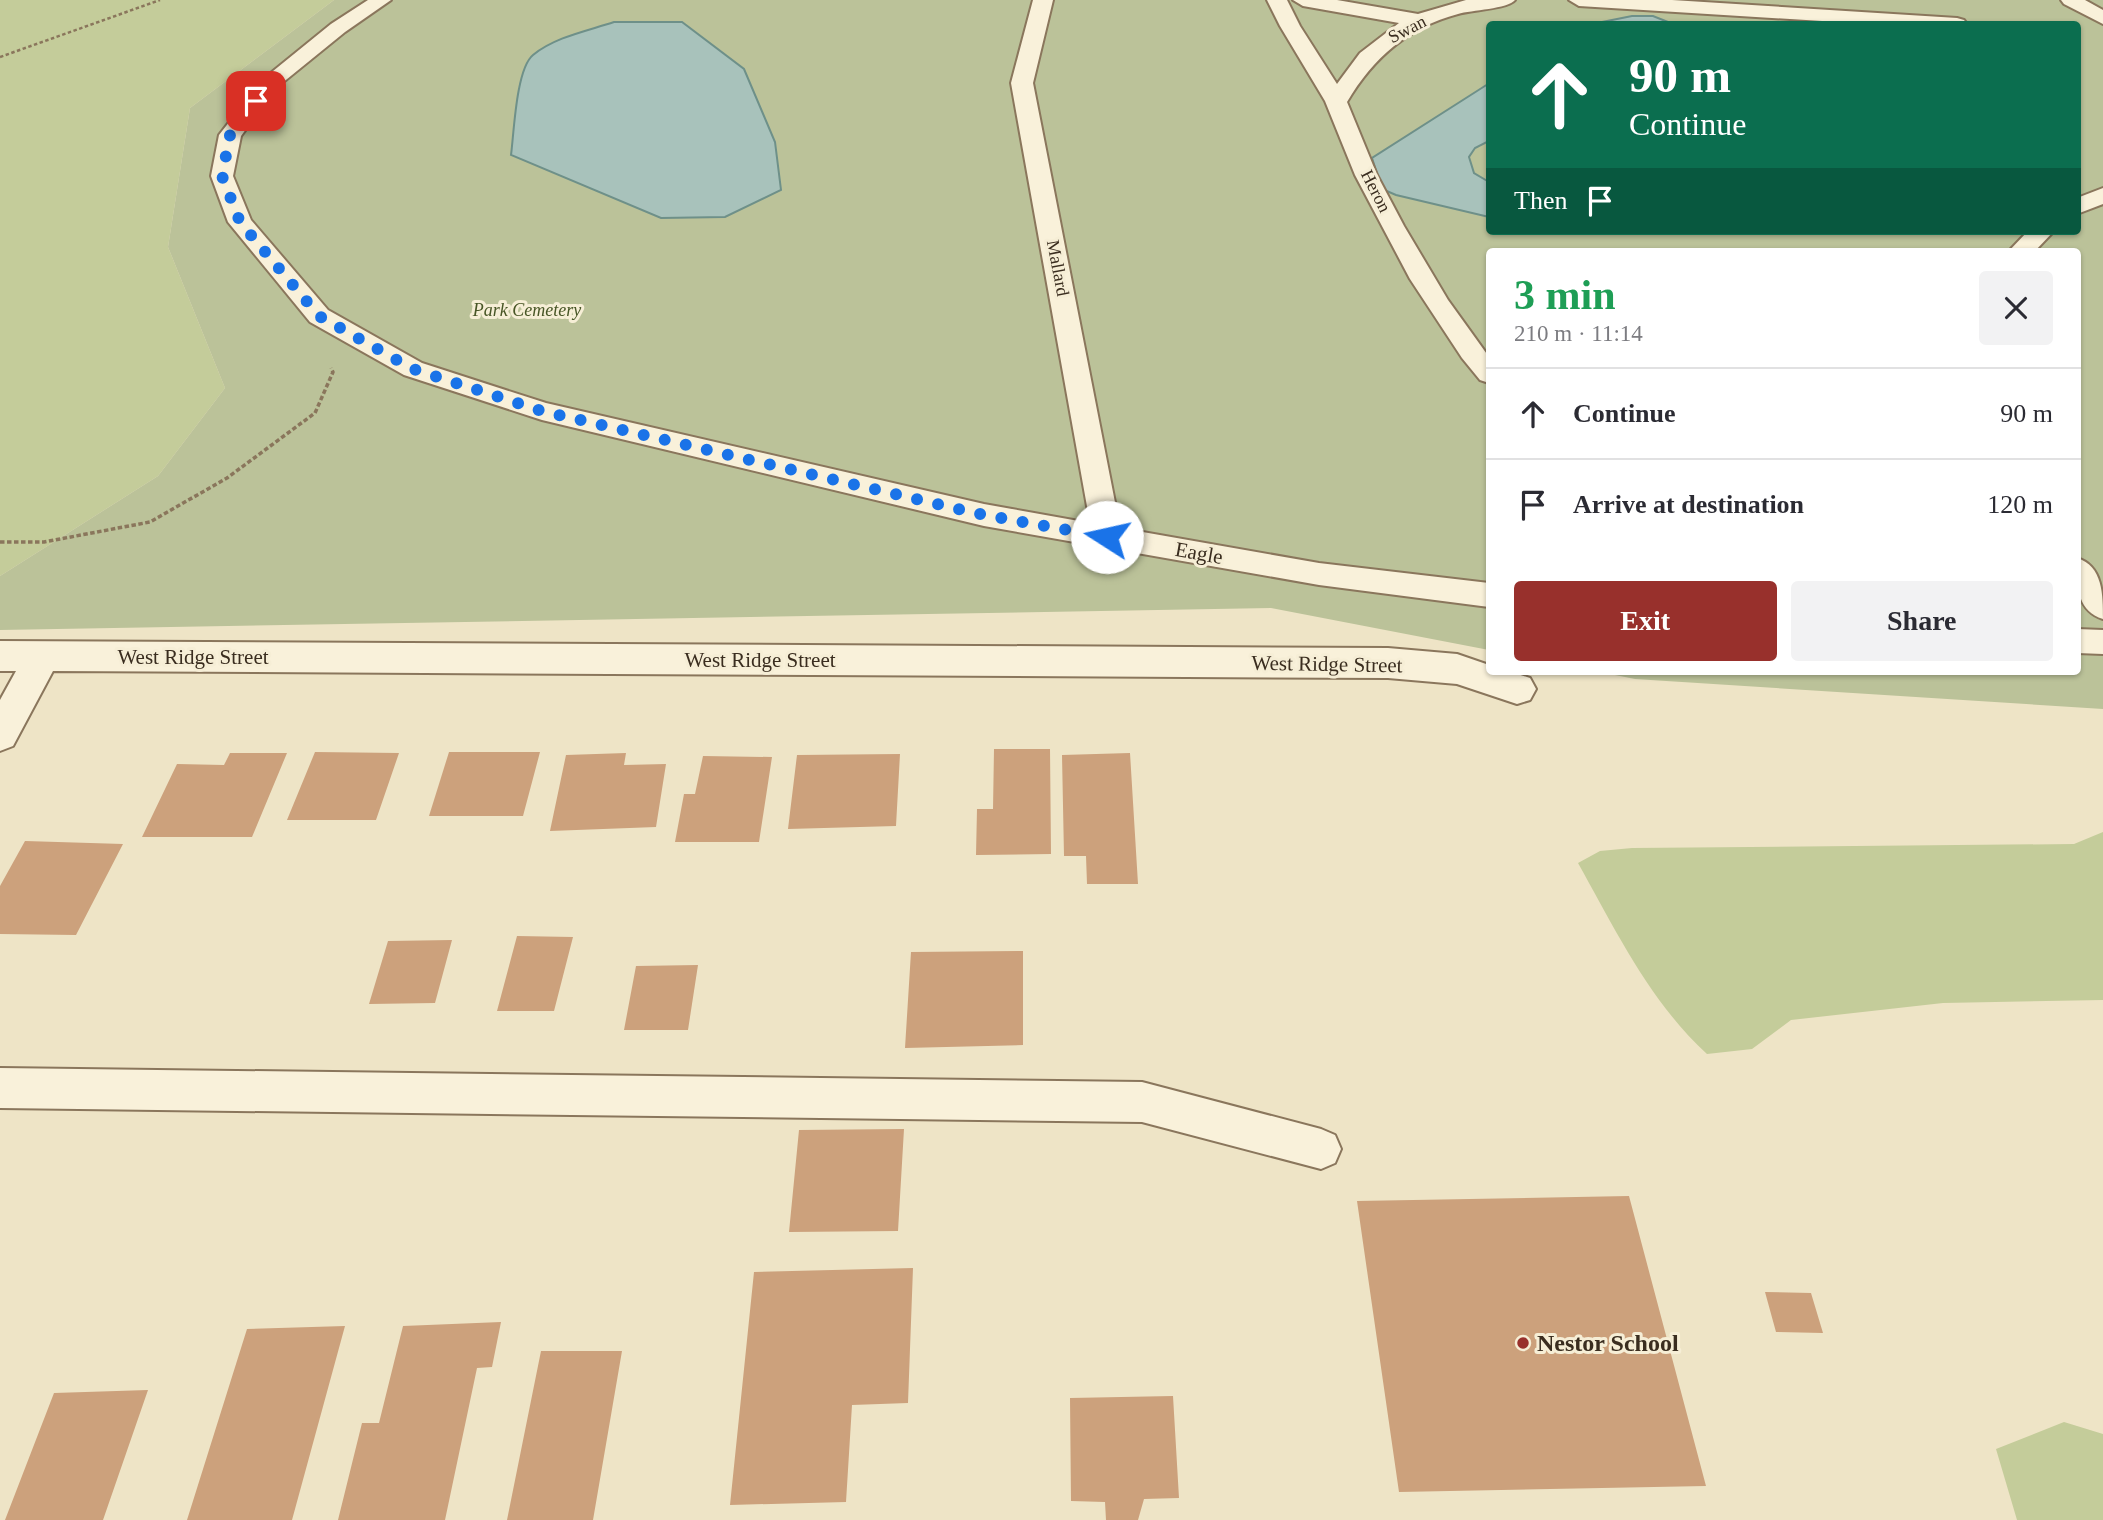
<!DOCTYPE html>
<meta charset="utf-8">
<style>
body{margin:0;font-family:"Times New Roman",serif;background:#f2f2f3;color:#2b2b33;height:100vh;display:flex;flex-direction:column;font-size:26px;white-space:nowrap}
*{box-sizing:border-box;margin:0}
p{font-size:23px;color:#7c7c81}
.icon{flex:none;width:38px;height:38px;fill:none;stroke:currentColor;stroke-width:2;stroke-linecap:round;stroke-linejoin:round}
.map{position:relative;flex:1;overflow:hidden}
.panel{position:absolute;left:1486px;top:248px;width:595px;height:427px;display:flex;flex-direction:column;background:#fff;border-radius:7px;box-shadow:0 2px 5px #0004}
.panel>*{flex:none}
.banner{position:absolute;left:1486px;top:21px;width:595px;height:214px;border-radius:7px;box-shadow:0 2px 5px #0004;background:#0b6e4f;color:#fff;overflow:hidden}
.pin{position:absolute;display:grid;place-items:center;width:60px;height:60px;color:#fff;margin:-30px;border-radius:14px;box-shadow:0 4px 10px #0006}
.me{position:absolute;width:77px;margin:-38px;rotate:280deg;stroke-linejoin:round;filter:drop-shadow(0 0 5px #0008)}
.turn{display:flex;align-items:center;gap:24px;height:147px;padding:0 28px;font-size:32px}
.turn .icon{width:91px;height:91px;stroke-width:2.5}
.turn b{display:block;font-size:49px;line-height:60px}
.then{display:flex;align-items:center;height:66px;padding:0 28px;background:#0003;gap:14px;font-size:26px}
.round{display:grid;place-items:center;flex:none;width:74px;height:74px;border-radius:7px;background:#f2f2f3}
.overview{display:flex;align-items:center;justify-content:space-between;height:119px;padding:0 28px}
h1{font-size:42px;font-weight:700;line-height:52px;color:#1e9e55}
.action{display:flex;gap:14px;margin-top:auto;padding:14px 28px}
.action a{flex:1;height:80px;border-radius:7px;background:#98302c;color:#fff;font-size:28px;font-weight:700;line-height:80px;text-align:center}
.action a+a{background:#f2f2f3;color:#2b2b33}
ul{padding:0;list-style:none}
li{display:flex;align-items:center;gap:21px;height:91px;padding:0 28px;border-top:2px solid #e1e1e2}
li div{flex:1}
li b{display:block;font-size:26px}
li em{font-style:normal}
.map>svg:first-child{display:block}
.green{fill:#c4cc9a}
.cemetery{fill:#bbc299;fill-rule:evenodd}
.water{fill:#a8c2bb;stroke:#6e9089;stroke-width:2}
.building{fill:#cca17c}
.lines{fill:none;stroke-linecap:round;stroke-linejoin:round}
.service-casing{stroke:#8a765c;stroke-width:4}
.minor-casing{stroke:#8a765c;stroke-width:4}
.path-far1{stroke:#8a765c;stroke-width:2.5;stroke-dasharray:3.5 2.5;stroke-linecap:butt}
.path{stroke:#8a765c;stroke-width:3.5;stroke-dasharray:4.5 2.5;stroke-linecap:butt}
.service{fill:#f9f1da;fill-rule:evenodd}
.minor{fill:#f9f1da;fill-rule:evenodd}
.route{stroke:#1a73e8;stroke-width:12;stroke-dasharray:0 21.6}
.poi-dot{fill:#98302c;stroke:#f6eed6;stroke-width:2.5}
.labels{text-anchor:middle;stroke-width:6;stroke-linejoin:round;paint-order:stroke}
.far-street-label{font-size:18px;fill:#3a2d1f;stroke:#f6eed6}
.far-park-label{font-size:18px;font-style:italic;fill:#485626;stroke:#f6eed6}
.street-label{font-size:21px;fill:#3a2d1f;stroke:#f6eed6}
.near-poi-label{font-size:24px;font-weight:bold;fill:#3a2d1f;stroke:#f6eed6;text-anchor:start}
</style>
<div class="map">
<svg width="2103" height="1520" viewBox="0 0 2103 1520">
<rect width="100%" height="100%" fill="#eee4c6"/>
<path class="green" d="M0,0H334L190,108L168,247L225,388L158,476L0,576Z
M2103,832V1000L1943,1003L1791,1020L1752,1049L1707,1054C1650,1002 1615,929 1578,863L1600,851L1632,848L2074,844Z
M2064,1422L2103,1434V1520H2017L1996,1449Z"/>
<path class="cemetery" d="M334,0H2103V709L1635,679L1600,672H2077V252H1489V650L1271,608L0,630V576L158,476L225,388L168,247L190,108ZM1489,24H2077V231H1489Z"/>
<path class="water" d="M1632,16H1653L1668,22L1592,24Z
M614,22H682L744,69L775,142L781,190L725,217L661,218L511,155C514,133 516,69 533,55C555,37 587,31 614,22Z
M1489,78V141L1475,148L1469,157L1474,173L1489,182V217L1396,195L1382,189L1372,158L1488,84Z"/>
<path class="building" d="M994,749H1050L1051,854L976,855L977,809H993Z
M315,752L399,753L376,820H287Z
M449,752H540L523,816H429Z
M230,753H287L252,837H142L177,764L224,765Z
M626,753L624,765L666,764L656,827L550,831L566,755Z
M1130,753L1138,884H1087L1086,856H1064L1062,755Z
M900,754L896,826L788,829L797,755Z
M703,756L772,757L759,842H675L684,794H695Z
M25,841L123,844L76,935L0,934V886Z
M517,936L573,937L554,1011H497Z
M452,940L435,1003L369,1004L388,941Z
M1023,951V1045L905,1048L911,952Z
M698,965L688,1030H624L636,966Z
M904,1129L898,1231L789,1232L799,1130Z
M1629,1196L1706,1486L1399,1492L1357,1201Z
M913,1268L908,1403L852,1405L846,1502L730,1505L754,1272Z
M1765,1292L1811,1293L1823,1333L1776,1332Z
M501,1322L492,1367L477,1368L445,1520H338L362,1423H379L403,1326Z
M345,1326L292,1520H187L247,1329Z
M541,1351H622L593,1520H507Z
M148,1390L103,1520H5L54,1393Z
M1173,1396L1179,1498L1144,1499L1138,1520H1106L1105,1502L1071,1501L1070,1398Z"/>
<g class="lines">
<defs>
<path id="service" d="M368,0H391L345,32L276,88L241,136L233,176L251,220L328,310L422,363L546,403L984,504L1090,523L1011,83L1033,0H1053L1033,83L1120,528L1319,563L1489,583V607L1319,585L984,526L542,420L404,375L310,322L228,222L211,176L219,135L262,80L331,24Z
M1267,0H1287L1300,26L1337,84L1360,53L1399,23L1303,6L1293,0H1337L1418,14L1466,0H1515C1508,9 1471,10 1458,14C1408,27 1373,58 1347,102L1377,175L1404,226L1448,300L1489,357V383L1480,380L1462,358L1410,279L1355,175L1325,101L1280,26Z
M1569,0H1672L1957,18L1964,20L1967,24H1870L1579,6Z
M2061,0H2085L2103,10V24L2064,4Z
M2103,188V204L2077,214V198Z
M2028,231H2054L2034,252H2008Z
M2077,558C2103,566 2103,595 2103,619C2075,610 2077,582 2077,558Z
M2077,629L2103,630V654L2077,653Z
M0,1068L1142,1082L1321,1129L1335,1135L1341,1149L1335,1163L1321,1169L1142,1122L0,1108Z"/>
<path id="minor" d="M0,641L1388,648L1457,654L1489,665V672H1511L1530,678L1536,689L1530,700L1517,704L1457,684L1388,678L53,671L13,746L0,751V700L16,671H0Z"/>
</defs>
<use href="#service" class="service-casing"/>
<use href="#minor" class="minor-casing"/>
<path class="path-far1" d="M0,57L160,0"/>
<path class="path" d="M0,542H44L150,522L227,478L315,413L333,372L331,368"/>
<use href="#service" class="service"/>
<use href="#minor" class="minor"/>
</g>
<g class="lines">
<path class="route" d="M256,101L230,135L222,176L240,222L319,316L413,369L542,411L984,515L1107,537"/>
</g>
<circle class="poi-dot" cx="1523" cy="1343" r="7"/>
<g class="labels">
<g class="far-street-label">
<text transform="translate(1407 29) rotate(-27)" y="6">Swan</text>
<text transform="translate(1376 191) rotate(63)" y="6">Heron</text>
<text transform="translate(1058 268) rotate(79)" y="6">Mallard</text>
</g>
<g class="far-park-label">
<text x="527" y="316">Park Cemetery</text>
</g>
<g class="street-label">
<text transform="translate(1199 553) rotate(10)" y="7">Eagle</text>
<text x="193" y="664">West Ridge Street</text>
<text x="760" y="667">West Ridge Street</text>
<text transform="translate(1327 664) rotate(1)" y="7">West Ridge Street</text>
</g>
<g class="near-poi-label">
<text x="1537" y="1351">Nestor School</text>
</g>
</g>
</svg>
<div class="pin" style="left:256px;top:101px;background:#d93025"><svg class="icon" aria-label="arrive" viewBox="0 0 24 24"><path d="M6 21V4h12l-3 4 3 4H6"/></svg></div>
<svg class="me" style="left:1107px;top:537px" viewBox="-20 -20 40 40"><circle r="19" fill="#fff"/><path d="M0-13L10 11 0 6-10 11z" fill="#1a73e8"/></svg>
<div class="banner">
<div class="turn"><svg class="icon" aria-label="ahead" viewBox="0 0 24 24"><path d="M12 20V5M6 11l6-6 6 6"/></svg><div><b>90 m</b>Continue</div></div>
<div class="then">Then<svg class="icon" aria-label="arrive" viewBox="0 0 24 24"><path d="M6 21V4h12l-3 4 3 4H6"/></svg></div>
</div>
<section class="panel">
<div class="overview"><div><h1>3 min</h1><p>210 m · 11:14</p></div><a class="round"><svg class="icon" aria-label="close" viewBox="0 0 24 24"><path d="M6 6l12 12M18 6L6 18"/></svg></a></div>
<ul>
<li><svg class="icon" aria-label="ahead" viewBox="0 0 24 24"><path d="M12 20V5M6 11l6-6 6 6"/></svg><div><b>Continue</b></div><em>90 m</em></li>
<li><svg class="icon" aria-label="arrive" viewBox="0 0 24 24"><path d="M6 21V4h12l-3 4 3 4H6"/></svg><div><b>Arrive at destination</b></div><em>120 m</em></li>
</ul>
<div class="action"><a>Exit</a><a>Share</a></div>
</section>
</div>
